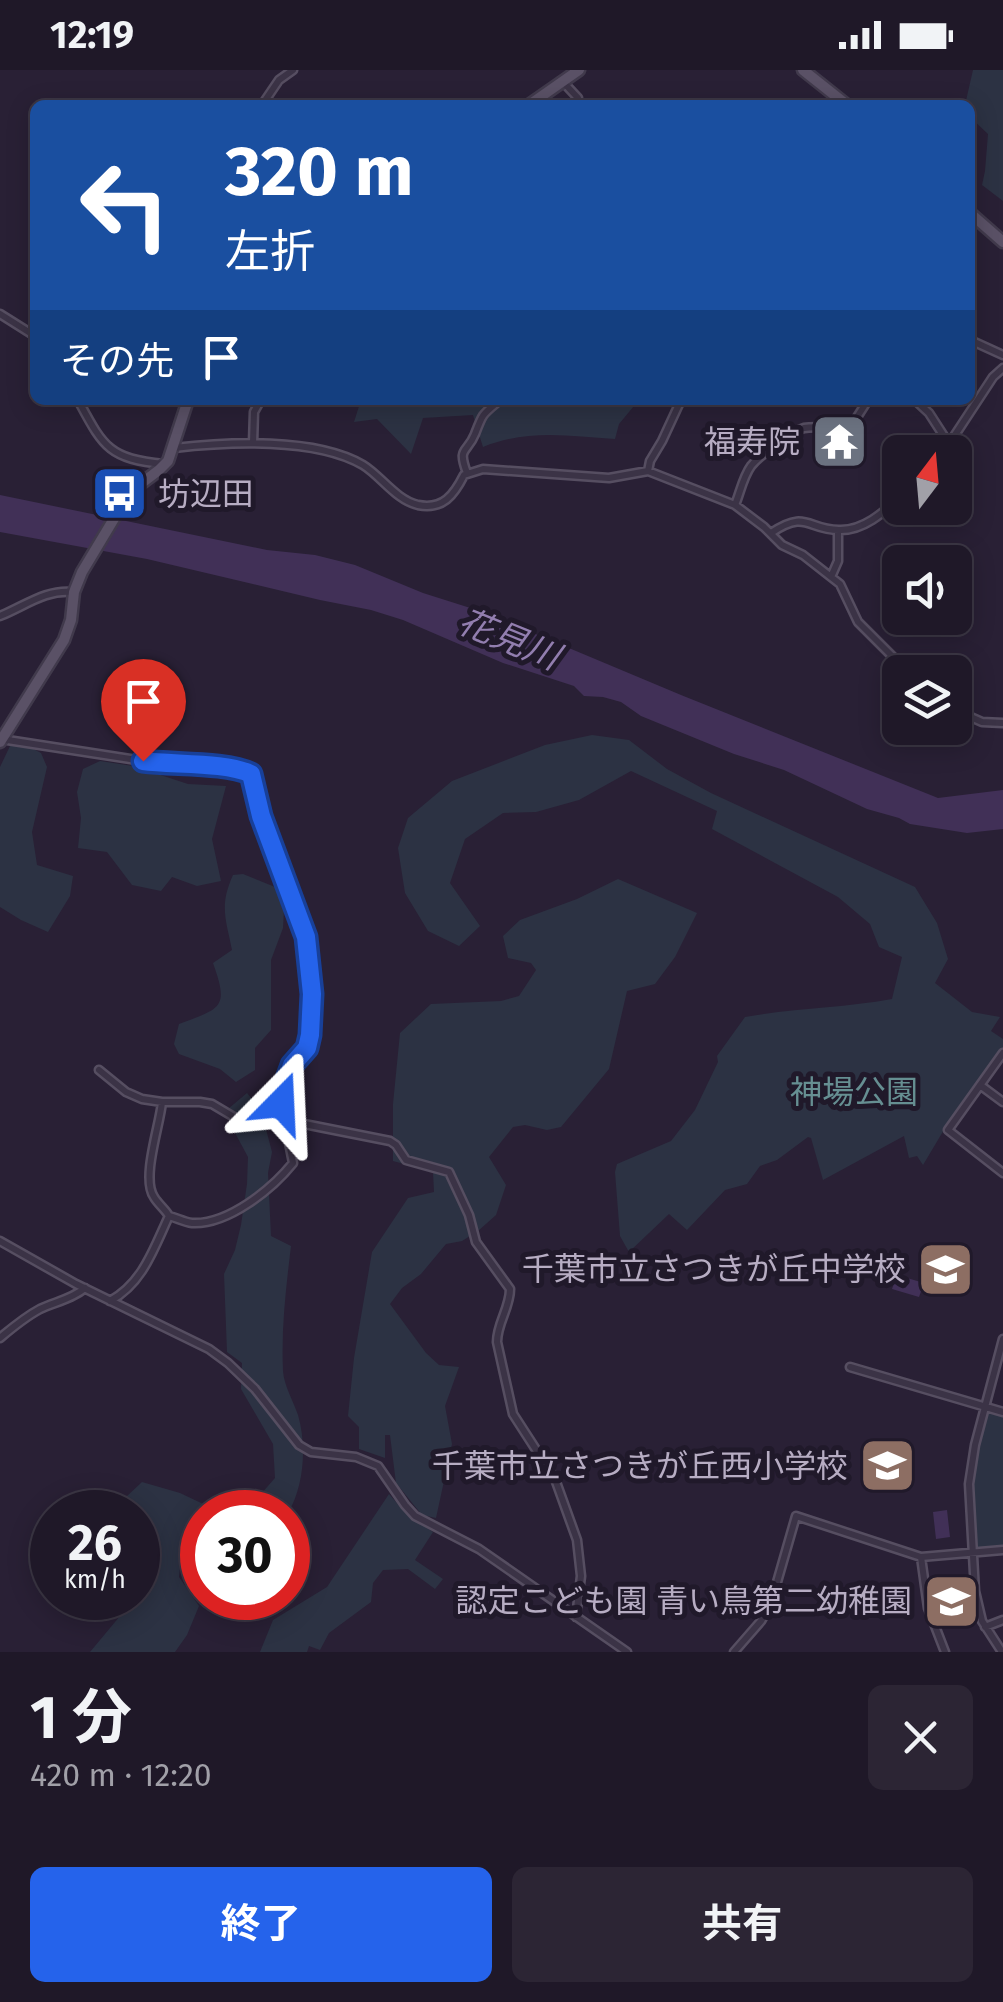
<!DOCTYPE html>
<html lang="ja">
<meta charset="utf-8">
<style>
body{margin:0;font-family:"Fira Sans","Noto Sans JP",sans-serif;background:#2c2534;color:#f1f3f6;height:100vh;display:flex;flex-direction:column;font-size:38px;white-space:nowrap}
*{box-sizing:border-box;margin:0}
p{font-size:32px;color:#a1a0a8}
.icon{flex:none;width:55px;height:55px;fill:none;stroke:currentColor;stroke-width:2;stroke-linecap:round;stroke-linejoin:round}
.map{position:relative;height:1582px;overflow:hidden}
.sheet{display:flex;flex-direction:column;background:#1f1828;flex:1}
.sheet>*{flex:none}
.top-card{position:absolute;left:30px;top:30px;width:945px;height:305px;border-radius:15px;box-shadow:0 5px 25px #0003,0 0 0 2px #3c3745;background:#1a4fa0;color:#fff;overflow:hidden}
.needle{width:65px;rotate:16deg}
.fabs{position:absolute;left:882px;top:365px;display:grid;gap:20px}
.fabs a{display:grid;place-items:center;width:90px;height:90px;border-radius:15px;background:#1f1828;box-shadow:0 5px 25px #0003,0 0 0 2px #3c3745;font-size:50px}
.speed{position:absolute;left:30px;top:1420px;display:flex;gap:20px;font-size:50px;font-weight:700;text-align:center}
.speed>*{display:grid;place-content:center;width:130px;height:130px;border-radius:50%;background:#1f1828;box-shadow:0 5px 25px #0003,0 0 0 2px #3c3745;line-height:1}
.speed small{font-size:25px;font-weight:400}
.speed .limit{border:15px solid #d22;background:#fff;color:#111}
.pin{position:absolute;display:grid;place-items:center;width:85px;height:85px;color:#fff;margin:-102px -42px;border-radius:50% 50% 50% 0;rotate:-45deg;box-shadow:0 0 10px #0007}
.pin .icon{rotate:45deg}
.me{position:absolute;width:110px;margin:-55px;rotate:21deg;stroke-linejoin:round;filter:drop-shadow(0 0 8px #0008)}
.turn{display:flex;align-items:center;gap:35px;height:210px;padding:0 30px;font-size:45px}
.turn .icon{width:130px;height:130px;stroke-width:2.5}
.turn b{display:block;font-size:70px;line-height:85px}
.then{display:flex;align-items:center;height:95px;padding:0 30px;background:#0003;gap:20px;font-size:38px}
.round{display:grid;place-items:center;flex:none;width:105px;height:105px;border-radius:15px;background:#2c2534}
.head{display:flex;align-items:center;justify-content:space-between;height:170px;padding:0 30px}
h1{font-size:60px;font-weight:700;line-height:75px}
.button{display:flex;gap:20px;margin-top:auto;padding:20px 30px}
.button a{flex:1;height:115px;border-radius:15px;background:#2563eb;color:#fff;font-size:40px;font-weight:700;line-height:115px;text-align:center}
.button a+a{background:#2c2534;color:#f1f3f6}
.status{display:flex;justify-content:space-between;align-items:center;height:70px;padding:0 50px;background:#1f1828;direction:ltr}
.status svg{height:28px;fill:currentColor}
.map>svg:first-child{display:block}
.green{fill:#2c3243}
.water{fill:#413057}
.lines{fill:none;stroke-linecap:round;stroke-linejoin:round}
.street-casing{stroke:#564e61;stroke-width:11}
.primary-casing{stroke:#413a4c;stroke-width:15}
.street{stroke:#3b3346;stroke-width:6}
.primary{stroke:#5a5166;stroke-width:10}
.route-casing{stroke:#184099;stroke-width:25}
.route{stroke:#2563eb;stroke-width:18}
.labels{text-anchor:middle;stroke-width:10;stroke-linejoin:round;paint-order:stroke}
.poi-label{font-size:32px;fill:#b7adc3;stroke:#20192a;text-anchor:end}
.park-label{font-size:32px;fill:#668f92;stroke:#20192a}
.water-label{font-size:35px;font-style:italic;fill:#927eaf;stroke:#20192a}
</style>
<div class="status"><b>12:19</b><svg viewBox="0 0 49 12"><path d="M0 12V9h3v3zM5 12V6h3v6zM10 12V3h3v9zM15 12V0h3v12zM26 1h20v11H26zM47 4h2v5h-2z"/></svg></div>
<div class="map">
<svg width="1003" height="1582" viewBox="0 0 1003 1582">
<rect width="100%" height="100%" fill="#292035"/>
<path class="green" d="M973,0H1003V131L982,115L985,101L988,64L970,47V35H965Z
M361,330H478L484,333L492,330H639L619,354L615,369C568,366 527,359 483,377L473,345L423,348L411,384L377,349L354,352Z
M592,665L629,670L667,699L711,723L915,817L937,853L948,889L935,913L972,942L1000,947L991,961L1003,969V978L951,1048L923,1095L917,1086L909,1088L904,1066L823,1110L811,1068L808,1067L777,1090L760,1096L747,1114L725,1120L687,1160L669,1144L629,1182L620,1166L615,1102L617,1094L671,1071L695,1040L718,992L717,986L745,947C794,938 843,938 892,929L902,887L879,877L870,854L838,827L712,759L717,741L631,701L579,730L536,742L503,743L465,769L450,813L480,856L459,876L428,861L405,823L398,778L408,748L452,711L545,675Z
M22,673L41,683L47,697L32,762L37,795L73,806L70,826L48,862L21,850L0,837V697L10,676Z
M100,691L133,696L188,714L226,716L212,769L221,811L197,816L172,807L161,821L132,815L107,782L78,778L81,748L77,722L83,699Z
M243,804L285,821L303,823L304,836L284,839L283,858L271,890V960L255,978V1000L236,1012L220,999L179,984L174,974L179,954C222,938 229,938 213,893L232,880C226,849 219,836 233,805Z
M618,809L697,843L675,887L655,914L627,921L609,999L561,1057L547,1060L525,1055L513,1057L489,1087L506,1115L496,1145L478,1161L462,1171L446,1174L421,1204L402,1218L390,1234L426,1283L439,1295L459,1297L445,1336L452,1374L436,1448L422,1445L396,1413L390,1365H385V1388L359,1379V1357L348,1346L354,1288L372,1182L408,1128L434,1122L433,1102L393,1091V1034L400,963L431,934L501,931L519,926L536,900L531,893L508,888L503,866L520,850L577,829Z
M247,1023L261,1040L272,1082L268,1103L271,1166L291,1176C286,1218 281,1258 283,1301C284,1316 293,1330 298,1345C307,1376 304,1416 288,1443L202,1442V1478L200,1477L180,1497L179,1507L199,1536L187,1565L175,1582H90L120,1546L100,1534L104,1528H138V1442H110L142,1412L180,1423L218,1441H246L275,1408L273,1374L241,1319L242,1293L227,1282L224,1204L235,1180L241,1155L247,1114L248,1087L234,1061L228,1039Z
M991,1341L1003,1344V1475L979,1478L975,1473L972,1418L974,1399L988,1342Z
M389,1424L405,1442L433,1462L415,1490L443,1509L435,1519L408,1499L383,1500L373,1513L371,1532L329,1563L320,1580L309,1576L307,1582H260L273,1550L327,1517Z"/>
<path class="water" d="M0,425L267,480L315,485L355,495L423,523L483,542L681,625L938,728L1003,720V759L967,763L910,754L899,748L867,739L784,700L734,684L641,646L621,632L603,627L584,626L574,616L503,593L403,550L371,540L320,530L147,489L0,462Z
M897,1205L924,1213L919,1227L892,1219Z
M947,1440L950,1467L936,1469L933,1442Z"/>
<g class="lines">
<defs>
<path id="street" d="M564,13L578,28V35
M262,35L279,10L293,0
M0,244L35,266
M970,270L1003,285
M78,330C103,376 108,389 164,394
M915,330L929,343L949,374
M253,373L254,342L259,333L255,330
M174,378C227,372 315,367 363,395C381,406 396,430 418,435C443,440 454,425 464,405L483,399L609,408L648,401L735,435L764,457L782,475L803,485L840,514L858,552L895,589L906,602
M940,382L949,374L993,307L1003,298
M648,401L650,391L662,371L681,330
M467,403C457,376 467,384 475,364C483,343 482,345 500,330
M735,435C740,423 743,407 751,396C759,386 791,362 804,358C820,355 833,361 852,355L868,330
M771,463C807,439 807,460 839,460C863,461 883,443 900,427
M831,507L838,491V460
M0,546C25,536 46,519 73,522
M955,640L982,652L1003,653
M1,669L169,695L235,698L251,703L261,746L306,867L312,924L310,965L307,977L292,995L281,1033L293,1093C272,1119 228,1155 192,1153C184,1152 177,1148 169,1146C165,1139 158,1134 154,1127C141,1108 160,1055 162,1032
M1003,983L948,1060L1003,1103
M99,1000L126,1022L142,1029L162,1032H200L212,1034L239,1050H284L390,1071L396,1075L406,1090L449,1102L469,1145L476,1172L510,1219C510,1238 497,1253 497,1272L513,1344L555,1409L577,1470L581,1506L576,1547
M980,1015L1003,1032
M0,1171L76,1214L209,1279L228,1293L255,1319L299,1375L311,1382L356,1387L378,1396L405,1435L415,1446L479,1479L627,1582
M110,1231C143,1213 154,1178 169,1146
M0,1268C13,1257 25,1247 40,1239C55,1232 72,1229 85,1218
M850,1297L1003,1342
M921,1487L928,1538L945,1582
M985,1557L1003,1550
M734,1582L761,1551L771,1533L796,1446L921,1487L1003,1480
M1002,1582L982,1551L975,1521L969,1414L975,1375L1003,1269"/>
<path id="primary" d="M803,0L847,35
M529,35L579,0
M970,143L1003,172
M0,672L64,570L71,550L74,522L82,502L130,422L159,400L168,391L188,330"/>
</defs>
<use href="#street" class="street-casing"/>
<use href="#primary" class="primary-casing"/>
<use href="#street" class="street"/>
<use href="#primary" class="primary"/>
</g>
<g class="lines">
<defs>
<path id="route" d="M143,691C174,695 226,692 251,704L261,746L306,867L312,924L310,965L307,978L292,995L285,1014L281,1033"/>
</defs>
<use href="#route" class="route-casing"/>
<use href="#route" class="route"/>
</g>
<defs>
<symbol id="temple-square" viewBox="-11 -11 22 22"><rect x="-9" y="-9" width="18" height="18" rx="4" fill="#6b7280" stroke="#20192a"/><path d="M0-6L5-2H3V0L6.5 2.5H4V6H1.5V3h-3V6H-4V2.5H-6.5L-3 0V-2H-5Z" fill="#fff"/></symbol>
<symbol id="bus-square" viewBox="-11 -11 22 22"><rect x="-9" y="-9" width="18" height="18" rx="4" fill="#1a4fb4" stroke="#20192a"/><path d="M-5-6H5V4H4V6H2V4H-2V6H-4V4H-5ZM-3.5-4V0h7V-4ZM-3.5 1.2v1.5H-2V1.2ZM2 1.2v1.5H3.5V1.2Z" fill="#fff"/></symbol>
<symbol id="school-square" viewBox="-11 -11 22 22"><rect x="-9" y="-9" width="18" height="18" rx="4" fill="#8d6e63" stroke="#20192a"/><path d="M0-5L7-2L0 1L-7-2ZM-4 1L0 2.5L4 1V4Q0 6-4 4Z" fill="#fff"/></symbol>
</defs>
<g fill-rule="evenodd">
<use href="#temple-square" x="808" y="340" width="63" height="63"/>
<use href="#bus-square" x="88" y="392" width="63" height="63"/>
<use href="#school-square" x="914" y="1168" width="63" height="63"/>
<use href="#school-square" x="856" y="1364" width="63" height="63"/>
<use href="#school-square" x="920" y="1500" width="63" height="63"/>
</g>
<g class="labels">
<g class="poi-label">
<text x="800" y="383">福寿院</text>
<text x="158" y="435" text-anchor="start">坊辺田</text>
<text x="906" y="1210">千葉市立さつきが丘中学校</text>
<text x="848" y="1407">千葉市立さつきが丘西小学校</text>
<text x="912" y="1542">認定こども園 青い鳥第二幼稚園</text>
</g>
<g class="park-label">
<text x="854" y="1033">神場公園</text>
</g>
<g class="water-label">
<text transform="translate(509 569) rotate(22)" y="12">花見川</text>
</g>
</g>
</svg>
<div class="fabs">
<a><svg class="needle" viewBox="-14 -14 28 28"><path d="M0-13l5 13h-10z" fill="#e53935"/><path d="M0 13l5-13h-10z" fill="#a1a0a8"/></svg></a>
<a><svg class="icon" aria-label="sound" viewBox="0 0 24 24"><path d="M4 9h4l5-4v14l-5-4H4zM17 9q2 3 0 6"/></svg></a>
<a><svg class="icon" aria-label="layers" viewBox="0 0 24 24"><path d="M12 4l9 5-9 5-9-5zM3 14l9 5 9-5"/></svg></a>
</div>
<div class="speed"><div>26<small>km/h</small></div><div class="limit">30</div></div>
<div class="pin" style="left:143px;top:691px;background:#d93025"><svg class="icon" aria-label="arrive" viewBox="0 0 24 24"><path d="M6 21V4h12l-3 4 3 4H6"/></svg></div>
<svg class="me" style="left:281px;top:1033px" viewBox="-20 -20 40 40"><path d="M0-17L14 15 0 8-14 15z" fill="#2563eb" stroke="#fff" stroke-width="4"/></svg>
<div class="top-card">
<div class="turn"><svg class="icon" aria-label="left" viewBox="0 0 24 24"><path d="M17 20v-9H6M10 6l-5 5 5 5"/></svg><div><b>320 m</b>左折</div></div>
<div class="then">その先<svg class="icon" aria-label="arrive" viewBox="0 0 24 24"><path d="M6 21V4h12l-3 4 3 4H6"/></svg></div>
</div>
</div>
<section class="sheet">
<div class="head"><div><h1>1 分</h1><p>420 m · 12:20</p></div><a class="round"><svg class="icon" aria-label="close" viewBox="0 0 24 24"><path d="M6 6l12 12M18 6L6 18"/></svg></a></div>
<div class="button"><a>終了</a><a>共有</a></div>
</section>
